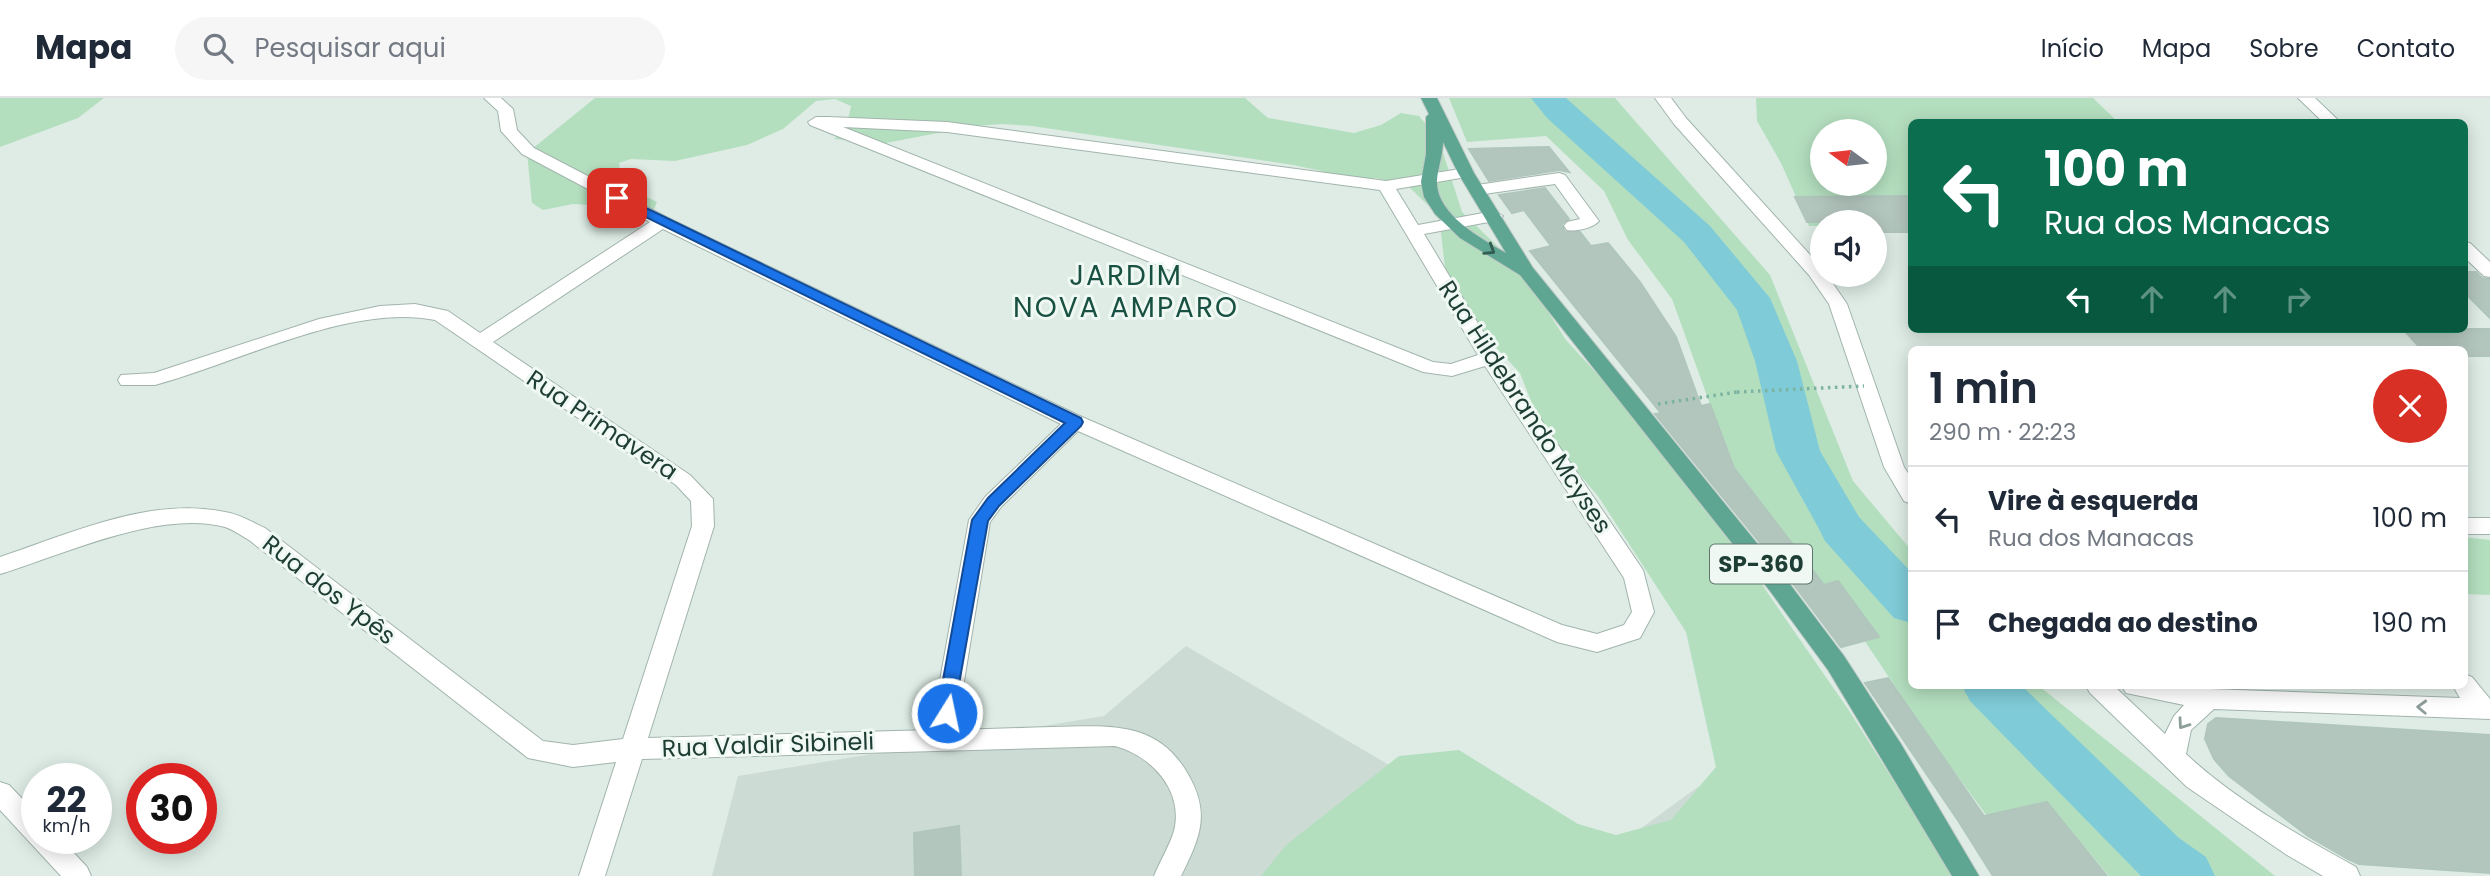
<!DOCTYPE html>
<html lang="pt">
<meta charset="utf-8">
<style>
body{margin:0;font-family:Poppins,sans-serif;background:#f6f6f7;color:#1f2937;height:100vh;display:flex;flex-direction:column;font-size:26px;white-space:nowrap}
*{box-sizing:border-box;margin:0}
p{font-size:23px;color:#747a83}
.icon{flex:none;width:38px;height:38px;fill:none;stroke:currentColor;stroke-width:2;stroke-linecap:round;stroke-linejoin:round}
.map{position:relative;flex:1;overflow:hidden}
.details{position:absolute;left:1908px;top:248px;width:560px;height:343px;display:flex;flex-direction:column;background:#fff;border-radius:10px;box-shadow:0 4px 18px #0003}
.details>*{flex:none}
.top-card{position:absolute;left:1908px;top:21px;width:560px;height:214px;border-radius:10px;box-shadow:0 4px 18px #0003;background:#0b6e4f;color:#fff;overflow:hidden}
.needle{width:46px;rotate:285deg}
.controls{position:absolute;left:1810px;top:21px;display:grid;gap:14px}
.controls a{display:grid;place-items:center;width:77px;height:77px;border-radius:50%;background:#fff;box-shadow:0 4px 18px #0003;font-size:35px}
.speed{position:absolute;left:21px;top:665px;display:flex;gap:14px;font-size:35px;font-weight:700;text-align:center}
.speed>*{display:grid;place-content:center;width:91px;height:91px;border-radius:50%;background:#fff;box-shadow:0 4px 18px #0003;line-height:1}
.speed small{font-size:18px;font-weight:400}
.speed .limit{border:10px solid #d22;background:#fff;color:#111}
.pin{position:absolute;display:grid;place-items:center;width:60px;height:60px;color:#fff;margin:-30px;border-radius:14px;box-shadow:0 4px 10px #0006}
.me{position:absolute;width:77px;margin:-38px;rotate:10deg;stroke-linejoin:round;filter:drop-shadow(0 0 5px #0008)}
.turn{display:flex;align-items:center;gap:24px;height:147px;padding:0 21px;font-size:32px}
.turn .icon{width:91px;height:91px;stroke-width:2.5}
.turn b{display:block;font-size:49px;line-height:60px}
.lanes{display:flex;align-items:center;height:66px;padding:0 21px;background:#0003;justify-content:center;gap:35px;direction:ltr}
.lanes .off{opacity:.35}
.round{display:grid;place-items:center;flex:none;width:74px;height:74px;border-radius:37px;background:#f6f6f7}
.headline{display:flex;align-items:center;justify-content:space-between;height:119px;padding:0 21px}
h1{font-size:42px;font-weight:600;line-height:52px}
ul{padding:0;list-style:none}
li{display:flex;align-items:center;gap:21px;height:105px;padding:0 21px;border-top:2px solid #e0e1e3}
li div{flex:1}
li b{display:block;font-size:26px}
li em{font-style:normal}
header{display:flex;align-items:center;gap:42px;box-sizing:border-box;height:98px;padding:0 35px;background:#fff;border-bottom:2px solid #e0e1e3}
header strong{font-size:33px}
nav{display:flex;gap:38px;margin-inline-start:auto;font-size:24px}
.search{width:490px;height:63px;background:#f6f6f7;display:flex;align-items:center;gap:18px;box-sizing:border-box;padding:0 24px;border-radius:38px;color:#747a83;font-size:26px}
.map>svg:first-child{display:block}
.built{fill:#ccdbd4}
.green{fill:#b4dfbf;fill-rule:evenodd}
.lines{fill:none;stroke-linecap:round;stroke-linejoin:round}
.river{fill:#7fcbd7;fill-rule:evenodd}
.building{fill:#b3c6be;stroke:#b0c6bc;stroke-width:2}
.minor-casing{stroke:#a1b4ac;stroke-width:2}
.major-casing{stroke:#c0c9c6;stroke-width:2}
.path{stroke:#7bb3a0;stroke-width:3.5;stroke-dasharray:2.5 4.5;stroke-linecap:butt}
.minor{fill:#fff;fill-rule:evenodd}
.major{fill:#5ea692;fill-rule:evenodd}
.path-bridge{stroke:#7bb3a0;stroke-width:3.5;stroke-dasharray:2.5 4.5;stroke-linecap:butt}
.oneway{stroke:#315c50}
.oneway2{stroke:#8e9e9a}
.route{fill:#1a73e8;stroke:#114b97;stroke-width:2}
.labels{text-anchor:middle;stroke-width:6;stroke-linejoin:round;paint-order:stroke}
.shield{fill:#eff8f3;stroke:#5d756d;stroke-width:2}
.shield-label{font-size:23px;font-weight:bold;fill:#1e3d34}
.street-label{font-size:24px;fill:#1e3d34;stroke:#eff8f3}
.quarter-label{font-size:28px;letter-spacing:2px;fill:#185142;stroke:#eff8f3}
</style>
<header>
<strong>Mapa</strong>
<div class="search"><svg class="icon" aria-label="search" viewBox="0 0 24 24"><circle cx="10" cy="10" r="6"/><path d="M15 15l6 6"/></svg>Pesquisar aqui</div>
<nav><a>Início</a><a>Mapa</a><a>Sobre</a><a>Contato</a></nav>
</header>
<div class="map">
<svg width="2490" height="778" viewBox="0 0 2490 778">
<rect width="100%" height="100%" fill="#deece5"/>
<path class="built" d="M1186,548L1577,777L1699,688L1786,778H712L738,678L1104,618Z"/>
<path class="green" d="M0,0H104L78,20L0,49Z
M595,0H1245L1268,20L1354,35L1381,27L1401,15L1419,18L1439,42L1462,114L1521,171L1566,242L1701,389L1767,494L1848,611L1954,778H1261L1286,747L1399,658L1459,652L1578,726L1616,737L1671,722L1716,669L1686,534L1598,398L1543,334L1520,275L1488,241L1446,178L1439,118L1407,87L1376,80H1335L1322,73L1293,67L1032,28L1002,26L974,28L886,45L834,41L846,31L851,8L835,1L816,3L783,31L747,47L675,63L631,61L619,65L622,87L657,104L654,111L573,106L543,112L532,105L527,55Z
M1449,0H1615L1770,177L1853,383L1911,452V588H2039L2275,778H2109L2047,704L1987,718L1933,645L1846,515L1732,367L1672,201L1628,142L1604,93L1546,38L1467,44Z
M1756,0H2093L2118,24H1911V134H1874V124H1822V128H1809L1781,65L1757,23ZM1822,33H1874V86H1822Z
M2464,439L2490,442V497L2464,496Z"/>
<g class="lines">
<path class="river" d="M1531,0H1566L1710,128L1770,200L1797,263L1820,353L1859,419L1911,474V525L1894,520L1825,443L1819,431L1776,353L1755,263L1737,212L1684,144L1547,20Z
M1962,588H2022L2179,740L2206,759L2215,778H2141L1970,603Z"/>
</g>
<path class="building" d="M1549,49L1569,74L1559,72L1489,83L1469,51Z
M1545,90L1569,121L1562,126L1565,134H1580L1591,148L1608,145L1640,184L1676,239L1701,308L1710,306L1734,370L1824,487L1838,483L1879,539L1841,549L1788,479L1655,316L1661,315L1530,153L1551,148L1524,112L1512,115L1499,97Z
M1911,98V134H1874V124H1807L1795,99Z
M2464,174H2476L2482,180L2490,181V220L2464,194Z
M2403,231H2490V258H2464V252H2422Z
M1888,580L1984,718L2047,704L2107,778H1993L1959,724L1865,585Z
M2216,620L2490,637V775L2359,766L2348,761L2308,738L2229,678L2214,661L2205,641L2208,626Z
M959,728L961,778H915L914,735Z"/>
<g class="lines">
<defs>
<path id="minor" d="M484,0H501L513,11L517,32L534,50L668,120L1082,319L1562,527L1597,536L1624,527L1632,514L1624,480L1485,268L1452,278L1423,274L810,27L808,24L816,19H828L947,24L1386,83L1466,70L1472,72L1474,75L1472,78L1396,91L1418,127L1494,113L1503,118L1494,123L1424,136L1497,257L1643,472L1654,514L1640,540L1597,554L1557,544L1078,333L1001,409L990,424L956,632C988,631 1020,630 1052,629C1107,628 1158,621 1189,678C1211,717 1199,741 1181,778H1154C1160,763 1169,749 1174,733C1184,693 1152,658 1115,648L642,661L605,778H579L616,664L573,669L528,660L249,442C242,438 234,432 225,429C160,411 62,457 0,476V459C69,436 150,398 225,414C239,416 252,424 265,430L543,643L573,647L623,641L692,428L691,403L676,387L435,222C350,205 238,265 155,287H121L118,282L121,277L154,275L319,221L380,208L415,206L448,213L480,235L650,124L522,56L501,33L498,13ZM843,29L947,34L1380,92L1478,257L1451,266L1433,264ZM663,131L1061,326L985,399L969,422L931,632L648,640L714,428L713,401L690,377L493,244Z
M1655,0H1671L1686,20L1821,169L1822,177H1827L1847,206L1904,369L1911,380V406L1904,403L1884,369L1829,206L1809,177L1674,26Z
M2298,0H2315L2340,24H2323Z
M1559,75L1565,77L1596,119L1599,123C1593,130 1576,134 1567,132L1564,128L1567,124L1580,121L1555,86L1477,97L1469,92L1477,87Z
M2464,144L2470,145L2490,164V179L2484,178L2464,159Z
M2464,420H2490V436H2464Z
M2464,576L2472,579L2490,601V621L2214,611L2191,632L2186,656C2235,702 2298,737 2356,769L2360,778H2323L2287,757L2187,689L2090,595L2086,588H2114L2165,636L2174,618L2184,607L2126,595L2122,588H2191L2209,591L2460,600L2453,588H2464Z
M0,684L9,687L37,716V740H60L87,769L91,778H61L0,712Z"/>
<path id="major" d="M1421,0H1437L1474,75L1533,170L1786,481L1844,558L1901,646L1979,778H1952L1828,572L1770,493L1520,177L1460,140L1435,116L1424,99L1421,84L1426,56V19L1429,16ZM1443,44L1458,75L1506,155C1481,140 1435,116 1437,82C1438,69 1443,57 1443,44Z"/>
</defs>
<use href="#minor" class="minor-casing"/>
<use href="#major" class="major-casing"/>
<path class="path" d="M1658,306L1737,294"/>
<use href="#minor" class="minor"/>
<use href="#major" class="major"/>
<path class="path-bridge" d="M1737,294L1864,288"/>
</g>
<defs><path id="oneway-chevron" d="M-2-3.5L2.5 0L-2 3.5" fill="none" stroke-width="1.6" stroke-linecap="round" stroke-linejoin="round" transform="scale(1.75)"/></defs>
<use class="oneway" href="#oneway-chevron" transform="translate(1490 152) rotate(32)"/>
<g class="oneway2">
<use href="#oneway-chevron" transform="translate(2422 609) rotate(-178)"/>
<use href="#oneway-chevron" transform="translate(2183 626) rotate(125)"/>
</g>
<path class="route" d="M617,96L1081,320L1083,324L1081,328L999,408L988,423L953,620L947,622L940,620L937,615L972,422L988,400L1065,325L613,103V97Z"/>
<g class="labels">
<rect class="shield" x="1710" y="446.5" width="102" height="39" rx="5"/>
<g class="shield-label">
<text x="1761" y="474">SP-360</text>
</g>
<g class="street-label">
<text transform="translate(1525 309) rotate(57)" y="8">Rua Hildebrando Mcyses</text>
<text transform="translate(602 327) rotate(34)" y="8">Rua Primavera</text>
<text transform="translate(329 492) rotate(38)" y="8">Rua dos Ypês</text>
<text transform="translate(768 647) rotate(-2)" y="8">Rua Valdir Sibineli</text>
</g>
<g class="quarter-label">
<text x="1126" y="187">JARDIM<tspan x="1126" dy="32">NOVA AMPARO</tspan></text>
</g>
</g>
</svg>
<div class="controls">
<a><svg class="needle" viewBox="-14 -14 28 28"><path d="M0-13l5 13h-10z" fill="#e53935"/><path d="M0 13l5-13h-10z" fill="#747a83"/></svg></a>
<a><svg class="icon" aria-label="sound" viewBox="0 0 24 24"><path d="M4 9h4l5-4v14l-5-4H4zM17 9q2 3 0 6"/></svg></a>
</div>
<div class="speed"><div>22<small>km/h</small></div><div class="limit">30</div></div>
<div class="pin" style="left:617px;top:100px;background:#d93025"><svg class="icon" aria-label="arrive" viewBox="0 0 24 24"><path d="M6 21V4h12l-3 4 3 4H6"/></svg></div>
<svg class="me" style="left:947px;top:615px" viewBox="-20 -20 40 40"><circle r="17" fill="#1a73e8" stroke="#fff" stroke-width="3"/><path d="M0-11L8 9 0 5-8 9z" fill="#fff"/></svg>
<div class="top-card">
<div class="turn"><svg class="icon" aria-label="left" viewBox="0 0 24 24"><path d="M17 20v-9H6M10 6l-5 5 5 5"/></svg><div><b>100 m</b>Rua dos Manacas</div></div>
<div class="lanes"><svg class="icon" aria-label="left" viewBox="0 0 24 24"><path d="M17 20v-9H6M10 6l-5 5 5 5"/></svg><svg class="icon off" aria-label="ahead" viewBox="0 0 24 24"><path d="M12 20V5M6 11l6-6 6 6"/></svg><svg class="icon off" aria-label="ahead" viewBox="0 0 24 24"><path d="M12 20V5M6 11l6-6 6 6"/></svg><svg class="icon off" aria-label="right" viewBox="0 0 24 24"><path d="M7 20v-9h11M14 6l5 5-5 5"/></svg></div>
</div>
<section class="details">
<div class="headline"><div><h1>1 min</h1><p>290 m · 22:23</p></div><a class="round" style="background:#d93025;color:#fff"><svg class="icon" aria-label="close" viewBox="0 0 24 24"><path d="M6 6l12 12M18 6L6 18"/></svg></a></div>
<ul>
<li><svg class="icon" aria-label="left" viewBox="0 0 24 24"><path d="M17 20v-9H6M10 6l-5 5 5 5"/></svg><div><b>Vire à esquerda</b><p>Rua dos Manacas</p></div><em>100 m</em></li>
<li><svg class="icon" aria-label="arrive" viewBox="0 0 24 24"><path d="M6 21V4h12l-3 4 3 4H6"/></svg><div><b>Chegada ao destino</b></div><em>190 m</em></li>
</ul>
</section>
</div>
